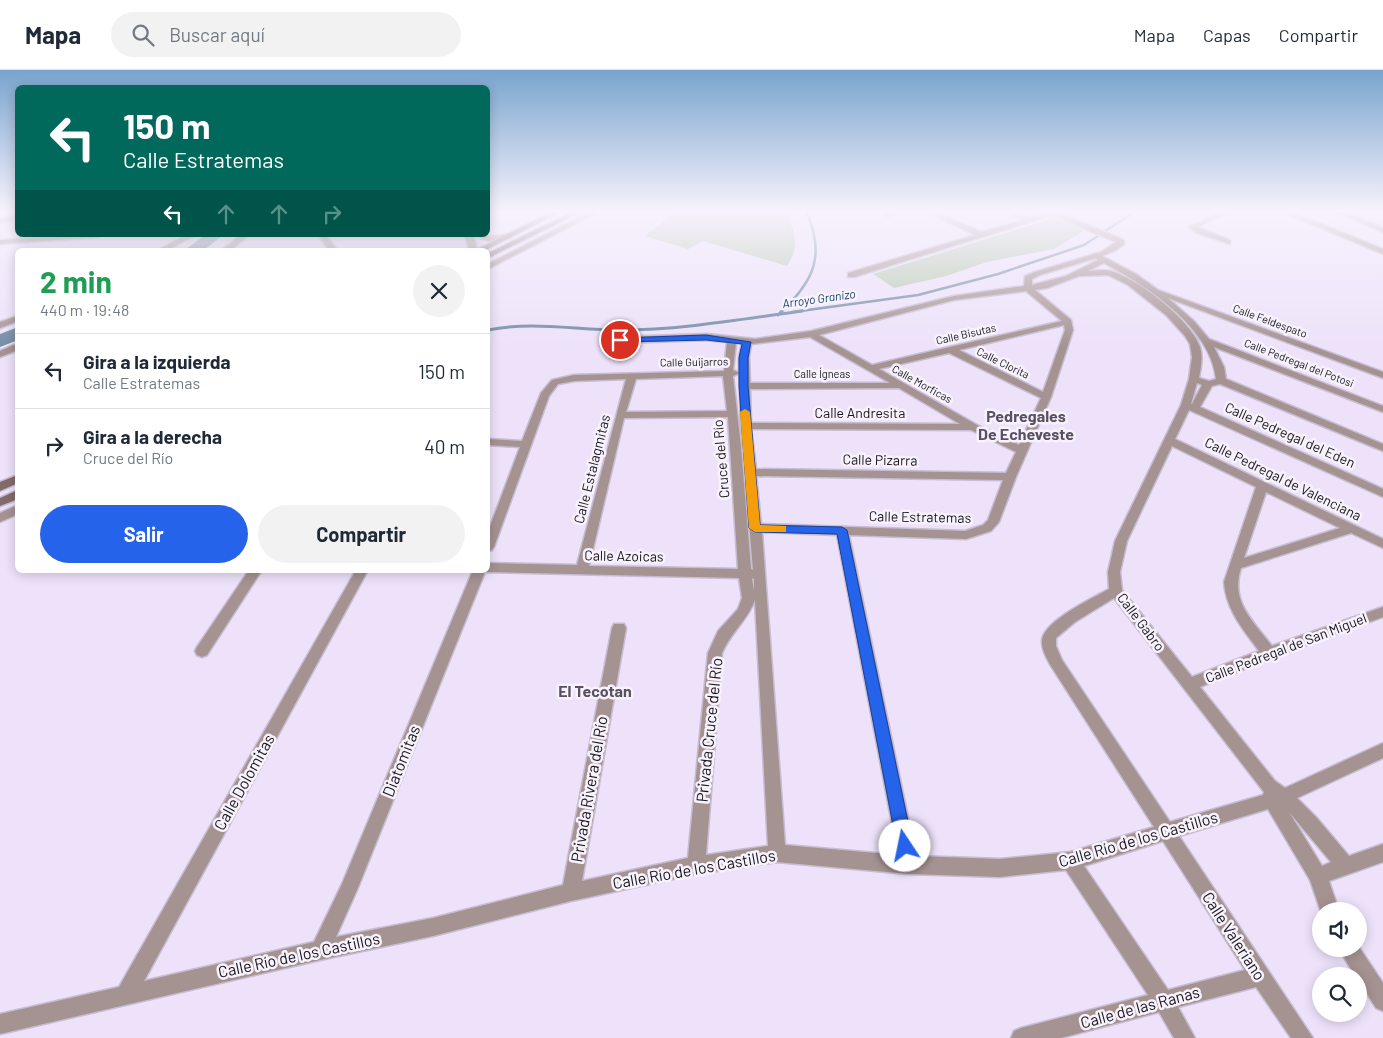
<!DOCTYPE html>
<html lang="es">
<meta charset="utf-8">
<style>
body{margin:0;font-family:Barlow,sans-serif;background:#f2f2f3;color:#1f2937;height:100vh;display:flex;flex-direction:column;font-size:19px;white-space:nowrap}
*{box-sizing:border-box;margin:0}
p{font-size:16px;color:#747a83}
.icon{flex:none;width:28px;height:28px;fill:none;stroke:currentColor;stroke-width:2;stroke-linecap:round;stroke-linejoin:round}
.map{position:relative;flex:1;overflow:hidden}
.panel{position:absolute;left:15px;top:178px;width:475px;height:325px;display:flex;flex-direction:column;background:#fff;border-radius:8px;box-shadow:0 2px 12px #0003}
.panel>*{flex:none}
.banner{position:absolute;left:15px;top:15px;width:475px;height:152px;border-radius:8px;box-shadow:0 2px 12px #0003;background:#00695c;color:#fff;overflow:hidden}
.buttons{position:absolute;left:1312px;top:832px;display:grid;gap:10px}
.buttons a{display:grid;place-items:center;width:55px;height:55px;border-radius:50%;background:#fff;box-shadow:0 2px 12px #0003;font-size:25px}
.pin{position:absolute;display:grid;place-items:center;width:42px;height:42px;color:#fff;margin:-21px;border:2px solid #fff;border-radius:50%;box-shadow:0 1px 5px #0007}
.me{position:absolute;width:55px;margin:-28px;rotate:349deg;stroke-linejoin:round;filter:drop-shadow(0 0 4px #0008)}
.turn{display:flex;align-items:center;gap:18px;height:105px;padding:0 25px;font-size:22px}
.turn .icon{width:65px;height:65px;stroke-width:2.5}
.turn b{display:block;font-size:35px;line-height:42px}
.lanes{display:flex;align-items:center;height:48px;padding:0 25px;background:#0003;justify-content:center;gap:25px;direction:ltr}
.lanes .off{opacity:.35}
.round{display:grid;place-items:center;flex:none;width:52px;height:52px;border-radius:26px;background:#f2f2f3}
.head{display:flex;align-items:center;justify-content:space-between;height:85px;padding:0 25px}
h1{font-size:30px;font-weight:700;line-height:38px;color:#1e9e55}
.action{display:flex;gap:10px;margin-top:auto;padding:10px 25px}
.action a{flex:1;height:58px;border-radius:30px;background:#2563eb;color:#fff;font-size:20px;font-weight:700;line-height:58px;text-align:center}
.action a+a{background:#f2f2f3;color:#1f2937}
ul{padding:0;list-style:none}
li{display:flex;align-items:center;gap:15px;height:75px;padding:0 25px;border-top:1px solid #e0e1e3}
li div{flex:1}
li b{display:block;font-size:19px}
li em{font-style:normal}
header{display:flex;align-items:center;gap:30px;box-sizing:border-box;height:70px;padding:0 25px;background:#fff;border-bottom:1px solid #e0e1e3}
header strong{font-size:24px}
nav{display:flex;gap:28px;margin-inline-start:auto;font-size:18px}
.search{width:350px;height:45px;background:#f2f2f3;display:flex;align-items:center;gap:12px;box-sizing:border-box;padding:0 18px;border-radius:28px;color:#747a83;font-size:19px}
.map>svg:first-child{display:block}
.green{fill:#b8c9b1}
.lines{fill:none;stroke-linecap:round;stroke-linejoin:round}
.stream-far1{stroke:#748ca5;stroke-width:2.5}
.stream{stroke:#748ca5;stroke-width:3}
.river{fill:#748ca5;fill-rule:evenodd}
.minor-casing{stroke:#c7bdd2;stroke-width:3}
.tertiary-casing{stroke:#c7bdd2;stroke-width:3}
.secondary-casing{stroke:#c7bdd2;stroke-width:3}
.minor{fill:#a59392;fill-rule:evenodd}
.tertiary{fill:#a59392;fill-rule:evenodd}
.secondary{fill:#846b69;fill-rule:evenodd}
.route{fill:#2563eb;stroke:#184099}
.slow{fill:#f59e0b}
.labels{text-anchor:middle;stroke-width:5;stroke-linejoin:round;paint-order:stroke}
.far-street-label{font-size:11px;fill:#19161e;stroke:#f7f2fc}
.far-water-label{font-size:12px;font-style:italic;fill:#1b4366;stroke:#f7f2fc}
.street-label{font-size:14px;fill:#19161e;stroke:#f7f2fc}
.quarter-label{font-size:16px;font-weight:bold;fill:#595064;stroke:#f7f2fc}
.near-street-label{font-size:16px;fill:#19161e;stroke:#f7f2fc}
</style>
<header>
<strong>Mapa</strong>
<div class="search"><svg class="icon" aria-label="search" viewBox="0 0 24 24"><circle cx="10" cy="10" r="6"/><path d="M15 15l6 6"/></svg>Buscar aquí</div>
<nav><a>Mapa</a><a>Capas</a><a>Compartir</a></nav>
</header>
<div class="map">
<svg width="1383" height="968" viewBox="0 0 1383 968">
<rect width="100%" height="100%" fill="#ede2fa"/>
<path class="green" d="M661,141H786C794,163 801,175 787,196L703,171L688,179L645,166L671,145Z
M1054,148L1085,160L1054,179L987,192L946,206L894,218L873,204Z"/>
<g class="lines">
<path class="stream-far1" d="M781,242C814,211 826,185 806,141
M793,242L918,225L998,204L1084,175L1136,141"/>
<path class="stream" d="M778,245L782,241
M488,260C532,251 576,260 620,260C681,260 742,249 802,241"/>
<path class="river" d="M205,165H223L204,180H185Z
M18,257V270L0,277V264Z"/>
<defs>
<path id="minor" d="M488,141H492L488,145Z
M892,141H903L888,147L885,145Z
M925,141H934L982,162L1023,150L1004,141C1014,141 1023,148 1031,147C1042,147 1051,141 1062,141L1059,143L1124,170V174L1116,180L1102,186L1136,204L1158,220L1383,302V308L1168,228L1194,251L1209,269L1383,336V342L1214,277L1224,297L1226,309L1383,374V381L1220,314L1212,316L1200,337L1383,419V427L1189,340L1175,369L1383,469V478L1351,463L1241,498C1230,532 1253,551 1272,576L1383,537V547L1274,587L1200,617L1275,711L1285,718L1383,673V688L1297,728L1316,747L1349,786L1383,774V792L1329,811L1339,841L1321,842L1310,810L1268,739L1179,766L1313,968H1291L1256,917L1178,937L1195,968H1174L1159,942L1061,968H1011L1014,961L1021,958L1148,925L1066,800L1000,807L909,804L777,792L696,804L571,831L433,866L320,890L0,964V944L119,917L356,500H368L144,911L314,872L342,814L473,500H488V493L577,495L626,309L574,311L558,314L549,326L494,477L492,480L488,481V462L520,377L488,375V369L522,371L541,323L552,310L574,305L724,301L727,272L707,270L620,273L616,270L620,267L707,264L755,269L811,261L954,226L1024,216L1025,206L1035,202L1101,182L1116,172L1052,145L854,207H848V203L975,165ZM1096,188L1098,190L1066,206L1032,215V209L1040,205ZM1104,193C1146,216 1211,257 1216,309L1209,311L1199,308C1201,297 1203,287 1200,277C1191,250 1137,208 1111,201C1103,199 1095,201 1088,201ZM1108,205L1128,215L1166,245L1185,266L1190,274L1192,287L1189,309L1181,335L1115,471L1108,502L1109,519C1093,528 1044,551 1042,570C1041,579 1047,589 1051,596L1154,757L1070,782L1000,789L916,786L849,465L966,469L991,461L999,452L1016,407L1051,327L1073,260L1071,250L1035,220L1047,218L1079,206ZM1026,221L1062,251L872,295L819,265L954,230ZM1064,255L1065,260L1043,322L959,280ZM810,267L890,313H750L749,287L751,274ZM736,273H742L739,287L741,356L753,500L751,499L741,377L733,306L740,303L733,300ZM949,283L1041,328L1019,375L977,355L879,299ZM723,306L727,341L626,342L636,309ZM1197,313L1202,315L1192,334H1191ZM899,318L960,354L751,353L750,319ZM728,347L738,499L589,496L624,348ZM751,359L971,360L1016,382L1006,403L756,399ZM1172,376L1256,417L1224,512C1226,540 1243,559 1259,581L1192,607L1122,520L1120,502L1127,471ZM756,406L1003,410L988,450L983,455L965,461L761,454ZM1266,422L1340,458L1244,488ZM762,462L837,465L898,785L785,775ZM485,502L739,508L742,528L738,539L718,561L708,583L688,788L582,811L626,558L624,554H614L612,558L563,815L433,848L336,867L357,820ZM754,508V521L752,509ZM1114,528L1264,722L1263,725L1170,752L1062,590L1056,576V568L1075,552ZM755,530L768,776L706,785L722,583C731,562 747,551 755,530ZM1289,742L1331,792L1322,796ZM1163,771L1245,900L1168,920L1084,796Z
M1223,141H1232L1197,157L1230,170V174L1196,163L1189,157Z
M1333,141H1343L1383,158V162Z
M18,146V150L0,152V148Z
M508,164L512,166L511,168L490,172L475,165C488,165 494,167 508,164Z
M68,165H102L98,167L0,174V170Z
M186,165H195L168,180H158Z
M241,165H249L231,180H222Z
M318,165H326L337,180H329Z
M465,165H473L477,180H469Z
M18,246V251L0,258V252Z
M18,273V280L0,287V281Z
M249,500H262L207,585L202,587L197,585L195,581L197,577Z
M1359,877L1383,913V941L1376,938L1359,911V906H1355L1339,879H1359Z"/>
<path id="tertiary" d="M591,141H600L488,199V194Z
M1280,141H1290L1383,179V184Z
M18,435V444L0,452V443Z"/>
<path id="secondary" d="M553,141H562L486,180H476Z
M574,141H583L488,188V183Z
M18,405V413L0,421V412Z
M18,420V429L0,436V428Z"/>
</defs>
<use href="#minor" class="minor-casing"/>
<use href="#tertiary" class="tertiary-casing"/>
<use href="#secondary" class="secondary-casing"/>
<use href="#minor" class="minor"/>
<use href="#tertiary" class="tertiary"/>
<use href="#secondary" class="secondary"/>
</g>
<linearGradient id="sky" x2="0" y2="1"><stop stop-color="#79a4cd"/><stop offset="0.51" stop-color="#f7f2fd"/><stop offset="1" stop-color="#f7f2fd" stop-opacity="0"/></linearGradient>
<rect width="1383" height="277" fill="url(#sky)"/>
<path class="route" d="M706,265L751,272L748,288V316L760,455L842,457L847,460L913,776L911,781L905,784L900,781L897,776L837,464L755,462L749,458L739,316V288L742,274L706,270L620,272L616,270L620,268Z"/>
<path class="slow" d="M745,339L750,342L760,455L786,456V462H755L749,458L740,342Z"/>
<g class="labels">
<g class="far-street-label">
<text transform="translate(1270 251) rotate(20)" y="4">Calle Feldespato</text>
<text transform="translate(966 264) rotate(-13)" y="4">Calle Bisutas</text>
<text transform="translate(694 292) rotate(-1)" y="4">Calle Guijarros</text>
<text transform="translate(1003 293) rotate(26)" y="4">Calle Clorita</text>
<text transform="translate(1299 293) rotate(21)" y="4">Calle Pedregal del Potosi</text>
<text x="822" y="308">Calle Ígneas</text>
<text transform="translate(922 314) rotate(29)" y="4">Calle Morficas</text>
</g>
<g class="far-water-label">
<text transform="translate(819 229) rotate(-8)" y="4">Arroyo Granizo</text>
</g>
<g class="street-label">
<text x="860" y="348">Calle Andresita</text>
<text transform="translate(1290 365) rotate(24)" y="5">Calle Pedregal del Eden</text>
<text transform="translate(721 389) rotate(-95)" y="5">Cruce del Río</text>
<text transform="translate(880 390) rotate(1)" y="5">Calle Pizarra</text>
<text transform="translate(592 399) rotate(-76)" y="5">Calle Estalagmitas</text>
<text transform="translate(1283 409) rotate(26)" y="5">Calle Pedregal de Valenciana</text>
<text transform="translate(920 447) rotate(1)" y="5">Calle Estratemas</text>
<text transform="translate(624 486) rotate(1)" y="5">Calle Azoicas</text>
<text transform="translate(1141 552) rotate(53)" y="5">Calle Gabro</text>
<text transform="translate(1286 578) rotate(-21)" y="5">Calle Pedregal de San Miguel</text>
</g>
<g class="quarter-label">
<text x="1026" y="352">Pedregales<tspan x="1026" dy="18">De Echeveste</tspan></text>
<text x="595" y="627">El Tecotan</text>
</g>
<g class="near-street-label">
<text transform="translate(709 660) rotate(-84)" y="6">Privada Cruce del Río</text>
<text transform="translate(401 691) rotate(-68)" y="6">Diatomitas</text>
<text transform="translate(244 712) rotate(-61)" y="6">Calle Dolomitas</text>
<text transform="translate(589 719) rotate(-80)" y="6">Privada Rivera del Río</text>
<text transform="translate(1138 769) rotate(-16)" y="6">Calle Río de los Castillos</text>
<text transform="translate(694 799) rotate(-10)" y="6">Calle Río de los Castillos</text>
<text transform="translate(1234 866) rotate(57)" y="6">Calle Valeriano</text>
<text transform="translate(299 885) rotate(-12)" y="6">Calle Río de los Castillos</text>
<text transform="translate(1140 937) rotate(-15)" y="6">Calle de las Ranas</text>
</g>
</g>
</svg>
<div class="buttons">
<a><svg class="icon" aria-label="sound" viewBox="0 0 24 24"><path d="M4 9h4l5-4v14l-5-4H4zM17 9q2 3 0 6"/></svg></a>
<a><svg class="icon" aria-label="search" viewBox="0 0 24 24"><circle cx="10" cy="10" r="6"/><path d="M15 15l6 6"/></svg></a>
</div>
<div class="pin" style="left:620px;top:270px;background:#d93025"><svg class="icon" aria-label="arrive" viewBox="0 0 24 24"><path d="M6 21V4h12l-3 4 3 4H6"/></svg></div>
<svg class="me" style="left:905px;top:776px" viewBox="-20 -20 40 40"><circle r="19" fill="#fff"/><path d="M0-13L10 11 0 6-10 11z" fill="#2563eb"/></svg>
<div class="banner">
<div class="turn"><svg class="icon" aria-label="left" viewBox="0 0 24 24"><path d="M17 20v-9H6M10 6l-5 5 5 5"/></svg><div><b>150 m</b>Calle Estratemas</div></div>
<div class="lanes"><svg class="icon" aria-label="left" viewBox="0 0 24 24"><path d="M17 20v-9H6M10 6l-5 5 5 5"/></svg><svg class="icon off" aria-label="ahead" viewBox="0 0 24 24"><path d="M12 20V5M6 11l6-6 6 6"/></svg><svg class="icon off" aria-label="ahead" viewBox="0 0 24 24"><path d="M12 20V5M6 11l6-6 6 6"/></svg><svg class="icon off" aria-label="right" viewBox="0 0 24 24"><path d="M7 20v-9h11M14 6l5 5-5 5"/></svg></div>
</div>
<section class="panel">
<div class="head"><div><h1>2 min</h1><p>440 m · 19:48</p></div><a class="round"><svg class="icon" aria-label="close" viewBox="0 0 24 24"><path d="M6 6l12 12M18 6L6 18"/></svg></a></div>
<ul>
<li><svg class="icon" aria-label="left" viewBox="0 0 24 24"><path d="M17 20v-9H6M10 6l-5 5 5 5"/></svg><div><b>Gira a la izquierda</b><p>Calle Estratemas</p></div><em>150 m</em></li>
<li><svg class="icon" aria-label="right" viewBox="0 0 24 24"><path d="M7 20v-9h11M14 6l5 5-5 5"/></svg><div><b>Gira a la derecha</b><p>Cruce del Río</p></div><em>40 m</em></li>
</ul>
<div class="action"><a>Salir</a><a>Compartir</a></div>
</section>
</div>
